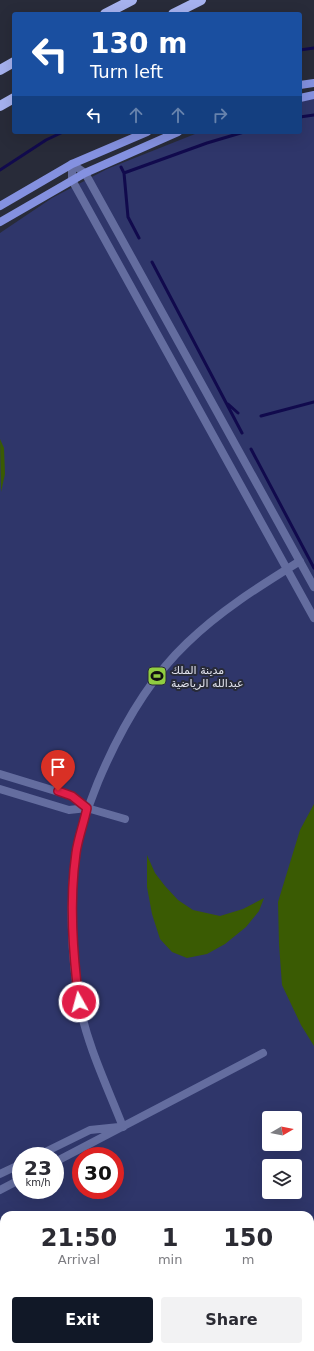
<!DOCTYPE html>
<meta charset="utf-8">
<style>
body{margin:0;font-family:"DejaVu Sans","Noto Naskh Arabic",sans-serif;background:#f2f2f3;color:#2b2b33;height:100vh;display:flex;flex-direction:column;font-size:15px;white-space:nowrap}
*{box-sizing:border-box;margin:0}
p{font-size:13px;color:#7c7c81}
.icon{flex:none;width:22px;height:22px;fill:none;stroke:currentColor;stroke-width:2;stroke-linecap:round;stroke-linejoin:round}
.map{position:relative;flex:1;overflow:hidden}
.panel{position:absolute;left:0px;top:1211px;width:314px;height:140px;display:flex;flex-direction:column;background:#fff;border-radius:12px 12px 0 0;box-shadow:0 4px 16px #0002}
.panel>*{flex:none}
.hud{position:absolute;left:12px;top:12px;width:290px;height:122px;border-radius:4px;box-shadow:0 4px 16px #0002;background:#1a4fa0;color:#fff;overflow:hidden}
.needle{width:26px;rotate:80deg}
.buttons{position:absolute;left:262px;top:1111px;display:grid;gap:8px}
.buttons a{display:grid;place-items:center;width:40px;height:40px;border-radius:4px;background:#fff;box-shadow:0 4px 16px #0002;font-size:20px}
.speed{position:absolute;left:12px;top:1147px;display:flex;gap:8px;font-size:20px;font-weight:700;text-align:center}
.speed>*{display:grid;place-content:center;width:52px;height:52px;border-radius:50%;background:#fff;box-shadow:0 4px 16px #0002;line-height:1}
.speed small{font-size:10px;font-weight:400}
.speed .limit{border:6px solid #d22;background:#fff;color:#111}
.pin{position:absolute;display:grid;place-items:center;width:34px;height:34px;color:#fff;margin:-41px -17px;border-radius:50% 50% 50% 0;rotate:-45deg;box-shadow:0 0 4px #0007}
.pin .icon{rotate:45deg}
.me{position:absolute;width:44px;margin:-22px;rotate:353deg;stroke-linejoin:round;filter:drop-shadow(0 0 3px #0008)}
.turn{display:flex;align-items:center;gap:14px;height:84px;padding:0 12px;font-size:18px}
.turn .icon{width:52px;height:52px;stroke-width:2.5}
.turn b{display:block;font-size:28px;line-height:34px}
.lanes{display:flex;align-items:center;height:38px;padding:0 12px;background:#0003;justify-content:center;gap:20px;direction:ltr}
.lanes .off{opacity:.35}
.eta{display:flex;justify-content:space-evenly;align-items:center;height:68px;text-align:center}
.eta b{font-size:24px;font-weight:700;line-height:28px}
.action{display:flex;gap:8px;margin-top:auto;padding:8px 12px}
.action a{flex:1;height:46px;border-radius:4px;background:#111827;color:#fff;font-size:16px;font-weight:700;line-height:46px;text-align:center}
.action a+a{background:#f2f2f3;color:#2b2b33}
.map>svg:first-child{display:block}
.green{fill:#2f366a;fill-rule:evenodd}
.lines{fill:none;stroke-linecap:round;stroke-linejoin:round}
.stream{stroke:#110a4d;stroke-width:3}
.building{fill:#3a5b03}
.street{stroke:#646d9f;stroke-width:8}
.secondary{stroke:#8491e0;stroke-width:8}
.primary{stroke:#a6b2ef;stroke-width:10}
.route-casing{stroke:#92132f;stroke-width:10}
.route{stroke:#e11d48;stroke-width:7}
.labels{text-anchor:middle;stroke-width:4;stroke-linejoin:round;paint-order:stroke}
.poi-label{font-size:11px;fill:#e0e2ec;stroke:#282b39;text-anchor:start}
</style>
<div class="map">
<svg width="314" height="1351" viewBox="0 0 314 1351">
<rect width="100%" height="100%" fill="#282b39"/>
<path class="green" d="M314,98V1351H0V233L52,198L107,169L200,132H300V102ZM269,1118H295V1144H269ZM21,1156H55V1190H21ZM81,1156H115V1190H81ZM269,1166H295V1192H269ZM4,1215H310V1347H4Z"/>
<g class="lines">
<path class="stream" d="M300,50L314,48
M300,117L314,115
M121,167L124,173L128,217L139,238
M0,170L46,140L63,132
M124,173L207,143L244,132
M152,262L242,433
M228,404L238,413
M261,416L314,402
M251,449L314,568
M0,1236L4,1238"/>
</g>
<path class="building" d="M0,439L4,448L5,474L1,492Z
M314,804V1046L301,1025L282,985L279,944L278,902L300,830Z
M147,855L155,873L165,886L178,900L193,910L220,916L243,909L264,898L259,911L246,927L225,944L207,954L187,958L172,952L160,939L152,914L147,887Z"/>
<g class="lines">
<path class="street" d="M72,164V180L314,618
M72,164L85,173L314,587
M0,774L72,796L87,808
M0,789L69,810L87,808L125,819
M123,1127C107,1086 87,1045 79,1002C71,956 69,898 76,852C80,828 89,805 98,782C119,732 147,681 187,643C221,610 260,586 300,561
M37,1156L90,1130L119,1127
M55,1162L263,1053
M0,1174L21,1164
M0,1190L21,1179"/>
<path class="secondary" d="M300,85L314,83
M300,98L314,95
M0,206L72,164L147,132
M0,222L85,173L178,132"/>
<path class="primary" d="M105,14L132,0
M173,14L201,0
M0,70L14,62
M0,106L14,98"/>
</g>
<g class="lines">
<defs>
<path id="route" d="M58,791L72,796L87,808C84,823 78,838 76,853C69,902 73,953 79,1002"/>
</defs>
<use href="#route" class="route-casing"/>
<use href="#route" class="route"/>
</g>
<defs>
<symbol id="stadium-square" viewBox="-11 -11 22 22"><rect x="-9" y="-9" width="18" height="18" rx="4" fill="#90cd41" stroke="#282b39"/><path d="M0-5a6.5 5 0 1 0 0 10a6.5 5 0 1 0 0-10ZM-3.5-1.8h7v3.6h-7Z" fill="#111"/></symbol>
</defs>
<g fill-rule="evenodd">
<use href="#stadium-square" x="146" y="665" width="22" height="22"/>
</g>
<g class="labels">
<g class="poi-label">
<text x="171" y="674">مدينة الملك<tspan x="171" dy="13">عبدالله الرياضية</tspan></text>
</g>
</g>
</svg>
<div class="buttons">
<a><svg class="needle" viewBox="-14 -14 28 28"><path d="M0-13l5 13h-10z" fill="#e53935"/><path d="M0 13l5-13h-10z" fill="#7c7c81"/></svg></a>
<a><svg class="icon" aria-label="layers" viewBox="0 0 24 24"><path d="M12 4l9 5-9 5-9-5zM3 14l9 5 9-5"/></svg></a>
</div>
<div class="speed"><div>23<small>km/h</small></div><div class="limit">30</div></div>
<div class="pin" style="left:58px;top:791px;background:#d93025"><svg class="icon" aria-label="arrive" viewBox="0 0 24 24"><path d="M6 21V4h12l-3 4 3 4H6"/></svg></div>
<svg class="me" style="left:79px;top:1002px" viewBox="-20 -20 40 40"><circle r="17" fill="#e11d48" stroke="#fff" stroke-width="3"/><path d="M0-11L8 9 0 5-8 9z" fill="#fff"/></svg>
<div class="hud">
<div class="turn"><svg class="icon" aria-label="left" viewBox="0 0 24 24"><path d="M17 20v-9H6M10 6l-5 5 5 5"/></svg><div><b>130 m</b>Turn left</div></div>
<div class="lanes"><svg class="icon" aria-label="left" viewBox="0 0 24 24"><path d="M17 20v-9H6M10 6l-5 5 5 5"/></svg><svg class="icon off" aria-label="ahead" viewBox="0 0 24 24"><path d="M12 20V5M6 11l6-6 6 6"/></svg><svg class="icon off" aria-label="ahead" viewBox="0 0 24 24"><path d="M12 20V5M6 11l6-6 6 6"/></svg><svg class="icon off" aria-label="right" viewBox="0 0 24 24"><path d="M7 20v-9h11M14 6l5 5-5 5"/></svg></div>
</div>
<section class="panel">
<div class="eta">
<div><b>21:50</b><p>Arrival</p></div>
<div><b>1</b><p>min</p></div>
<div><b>150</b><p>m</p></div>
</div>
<div class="action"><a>Exit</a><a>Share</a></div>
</section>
</div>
